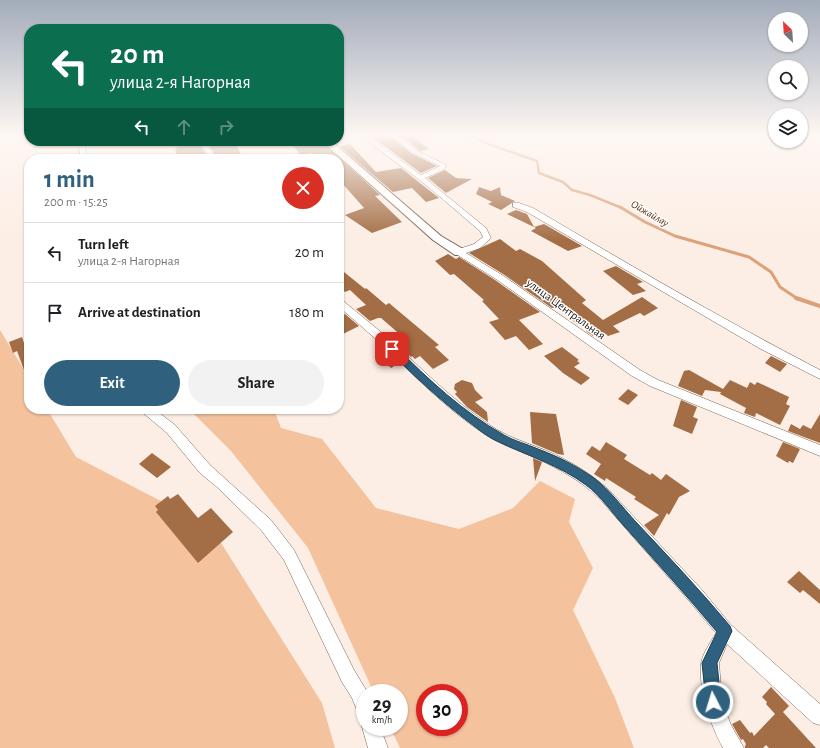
<!DOCTYPE html>
<meta charset="utf-8">
<style>
body{margin:0;font-family:"Alegreya Sans",sans-serif;background:#f2f2f2;color:#202124;height:100vh;display:flex;flex-direction:column;font-size:15px;white-space:nowrap}
*{box-sizing:border-box;margin:0}
p{font-size:13px;color:#757577}
.icon{flex:none;width:22px;height:22px;fill:none;stroke:currentColor;stroke-width:2;stroke-linecap:round;stroke-linejoin:round}
.map{position:relative;flex:1;overflow:hidden}
.details{position:absolute;left:24px;top:154px;width:320px;height:260px;display:flex;flex-direction:column;background:#fff;border-radius:16px;box-shadow:0 1px 3px #0004}
.details>*{flex:none}
.banner{position:absolute;left:24px;top:24px;width:320px;height:122px;border-radius:16px;box-shadow:0 1px 3px #0004;background:#0b6e4f;color:#fff;overflow:hidden}
.needle{width:26px;rotate:335deg}
.controls{position:absolute;left:768px;top:12px;display:grid;gap:8px}
.controls a{display:grid;place-items:center;width:40px;height:40px;border-radius:50%;background:#fff;box-shadow:0 1px 3px #0004;font-size:20px}
.speed{position:absolute;left:356px;top:684px;display:flex;gap:8px;font-size:20px;font-weight:700;text-align:center}
.speed>*{display:grid;place-content:center;width:52px;height:52px;border-radius:50%;background:#fff;box-shadow:0 1px 3px #0004;line-height:1}
.speed small{font-size:10px;font-weight:400}
.speed .limit{border:6px solid #d22;background:#fff;color:#111}
.pin{position:absolute;display:grid;place-items:center;width:34px;height:34px;color:#fff;margin:-17px;border-radius:8px;box-shadow:0 2px 6px #0006}
.me{position:absolute;width:44px;margin:-22px;rotate:355deg;stroke-linejoin:round;filter:drop-shadow(0 0 3px #0008)}
.turn{display:flex;align-items:center;gap:14px;height:84px;padding:0 20px;font-size:18px}
.turn .icon{width:52px;height:52px;stroke-width:2.5}
.turn b{display:block;font-size:28px;line-height:34px}
.lanes{display:flex;align-items:center;height:38px;padding:0 20px;background:#0003;justify-content:center;gap:20px;direction:ltr}
.lanes .off{opacity:.35}
.round{display:grid;place-items:center;flex:none;width:42px;height:42px;border-radius:21px;background:#f2f2f2}
.headline{display:flex;align-items:center;justify-content:space-between;height:68px;padding:0 20px}
h1{font-size:24px;font-weight:700;line-height:30px;color:#2f617e}
.action{display:flex;gap:8px;margin-top:auto;padding:8px 20px}
.action a{flex:1;height:46px;border-radius:24px;background:#2f617e;color:#fff;font-size:16px;font-weight:700;line-height:46px;text-align:center}
.action a+a{background:#f2f2f2;color:#202124}
ul{padding:0;list-style:none}
li{display:flex;align-items:center;gap:12px;height:60px;padding:0 20px;border-top:1px solid #e0e0e0}
li div{flex:1}
li b{display:block;font-size:15px}
li em{font-style:normal}
.map>svg:first-child{display:block}
.green{fill:#f5c29e;fill-rule:evenodd}
.lines{fill:none;stroke-linecap:round;stroke-linejoin:round}
.stream-far2{stroke:#dba178;stroke-width:2.5}
.stream-far1{stroke:#dba178;stroke-width:3}
.stream{stroke:#dba178;stroke-width:4}
.building{fill:#a36d45}
.street-casing{stroke:#786355;stroke-width:1}
.secondary-casing{stroke:#786355;stroke-width:2}
.street{fill:#fff;fill-rule:evenodd}
.secondary{fill:#fff;fill-rule:evenodd}
.route{fill:#2f617e;stroke:#1f3f52}
.labels{text-anchor:middle;stroke-width:3;stroke-linejoin:round;paint-order:stroke}
.far-water-label{font-size:11px;font-style:italic;fill:#5c3516;stroke:#fff}
.street-label{font-size:12px;fill:#211913;stroke:#fff}
</style>
<div class="map">
<svg width="820" height="748" viewBox="0 0 820 748">
<rect width="100%" height="100%" fill="#fceee4"/>
<path class="green" d="M0,330L29,378V409H47L76,457L211,527L322,703L335,748H0Z
M189,409H274L281,428L322,439L376,508L459,529L513,508L540,481L575,499L569,522L593,568L573,610L615,698L634,748H400L390,727H399V693H374L308,548L231,451ZM425,693H459V727H425Z"/>
<g class="lines">
<path class="stream-far2" d="M472,136L488,144L537,161L539,173L563,182L572,190L590,195L622,208"/>
<path class="stream-far1" d="M620,207L645,222L675,236L749,257L771,272L780,287L798,299"/>
<path class="stream" d="M796,298L820,306"/>
</g>
<path class="building" d="M371,136H390L411,153L437,166L421,173Z
M401,136H412L429,149L420,151Z
M186,141H197L209,159H178L175,149H177L176,147L188,145Z
M220,141H234L243,159H218L207,143Z
M291,141H321L380,195L375,196L402,222L372,233L345,215L364,208L342,183L339,184V159H323L317,154L313,155L312,153L300,155Z
M350,144L376,172L401,168L439,198L426,202L412,188L393,192L339,146Z
M445,170L456,178L472,179L446,193L428,178Z
M479,187L491,191L500,187L501,195L515,201L501,210L488,204L492,202L476,194Z
M516,210L527,214L534,227L544,224L582,246L568,251L531,231L536,228L507,214Z
M500,239L516,251L520,249L542,261L586,300L582,303L603,320L642,297L658,308L644,316L640,313L613,326L620,332L608,336L606,334L603,336L599,333L593,336L586,331L592,327L590,324L586,326L581,322L577,324L556,307L552,308L503,274L469,253Z
M448,254L456,259L459,257L495,280L540,312L519,320L543,344L529,350L516,336L505,340L489,322L499,319L482,301L484,300L454,274L450,275L435,261Z
M616,266L643,282L637,284L646,291L633,295L603,271Z
M339,268L365,289L366,288L386,305L389,303L439,345L435,347L449,360L433,369L420,356L415,359L412,356L411,357L394,342L403,337L381,318H378L370,321L356,309L366,305L350,290L345,292L339,286Z
M345,314L359,326L339,336V317Z
M22,337L24,343L29,341L28,381L17,351L13,353L9,342Z
M562,347L579,360L577,361L580,363L574,367L590,378L581,385L563,373L544,356Z
M383,348L391,356L399,363L391,368L375,352Z
M771,356L787,364L780,372L765,363Z
M689,370L723,389L730,380L747,388L750,382L755,385L757,382L789,397L786,404L790,406L780,425L756,413L755,417L744,413L746,408L720,394L721,392L705,390L702,396L678,386L684,371Z
M462,380L472,383L475,390L483,398L475,402L487,412L488,422L467,407L455,394L457,392L454,389L455,384Z
M628,389L638,395L628,405L618,399Z
M681,400L697,407L693,417L698,419L692,434L673,426Z
M530,412L556,414L564,455L558,454L532,443Z
M820,414V443L788,431L791,424L800,429L803,425L811,429Z
M606,442L627,455L624,459L650,475L652,473L661,480L666,474L690,491L679,497L669,515L667,513L654,536L644,525L659,515L634,499L636,497L606,478L605,481L594,474L601,464L586,454L592,446L600,451Z
M783,442L800,449L793,463L789,461L788,463L776,456Z
M152,453L171,467L157,478L139,464Z
M533,458L542,462L535,481Z
M178,494L198,518L211,508L233,532L198,563L156,512L158,510L155,506L168,496L170,499Z
M799,571L820,590V604L803,590L800,593L787,582Z
M771,687L789,706L783,712L816,748H769L766,745L763,748H745V746L746,744L743,739L741,740L732,724L740,720L750,733L752,732L754,736L775,714L766,704L767,702L762,697Z"/>
<g class="lines">
<defs>
<path id="street" d="M361,136H368L421,175L440,166L412,152L391,136H398L416,150L446,165L447,166L443,170L425,178L486,228L491,238L480,248L466,253L502,275L640,370L658,380L820,445V456L650,386L632,376L496,279L456,254L455,252L456,250L474,244L483,237L480,231L426,185Z
M78,141H84L87,159H81Z
M198,141H204L217,159H211Z
M513,203H519L533,208C628,264 722,319 820,370V379L759,348L527,212L513,207Z
M339,299L342,300C357,312 372,325 387,337C421,368 453,401 491,426C509,438 528,443 547,451C570,461 590,473 609,490L702,590L731,625L820,704V725L813,723L727,644L719,663L722,702L731,725L744,748H723C710,724 699,692 701,664C702,654 711,642 716,633L690,602L599,498C581,481 561,470 538,459C519,450 500,445 483,433C445,408 413,374 380,343C367,331 353,319 339,307Z
M140,409H154L175,425L210,465L271,520L294,550L354,670L368,693H365V718L359,715L352,698L342,682L284,560L261,530L217,487L200,473L167,433L142,412Z
M364,720L365,727H380L388,748H368L362,727Z"/>
<path id="secondary" d="M322,141H331L441,236L463,249L465,252L463,255H455L433,240Z"/>
</defs>
<use href="#street" class="street-casing"/>
<use href="#secondary" class="secondary-casing"/>
<use href="#street" class="street"/>
<use href="#secondary" class="secondary"/>
</g>
<linearGradient id="sky" x2="0" y2="1"><stop stop-color="#a3acbb"/><stop offset="0.56" stop-color="#fef7f3"/><stop offset="1" stop-color="#fef7f3" stop-opacity="0"/></linearGradient>
<rect width="820" height="241" fill="url(#sky)"/>
<path class="route" d="M392,346L396,347C428,379 463,412 504,435C514,441 527,444 538,449C557,456 577,466 594,478C610,490 622,507 636,522C668,556 700,590 730,626L732,631L717,663L721,702L719,707L713,709L708,707L706,702L702,663L717,632C687,596 656,562 625,527C612,513 601,496 586,485C559,465 528,456 499,442C487,437 477,428 466,420C439,399 414,376 389,351L388,349Z"/>
<g class="labels">
<g class="far-water-label">
<text transform="translate(650 213) rotate(30)" y="4">Ойжайлау</text>
</g>
<g class="street-label">
<text transform="translate(566 309) rotate(36)" y="4">улица Центральная</text>
</g>
</g>
</svg>
<div class="controls">
<a><svg class="needle" viewBox="-14 -14 28 28"><path d="M0-13l5 13h-10z" fill="#e53935"/><path d="M0 13l5-13h-10z" fill="#757577"/></svg></a>
<a><svg class="icon" aria-label="search" viewBox="0 0 24 24"><circle cx="10" cy="10" r="6"/><path d="M15 15l6 6"/></svg></a>
<a><svg class="icon" aria-label="layers" viewBox="0 0 24 24"><path d="M12 4l9 5-9 5-9-5zM3 14l9 5 9-5"/></svg></a>
</div>
<div class="speed"><div>29<small>km/h</small></div><div class="limit">30</div></div>
<div class="pin" style="left:392px;top:349px;background:#d93025"><svg class="icon" aria-label="arrive" viewBox="0 0 24 24"><path d="M6 21V4h12l-3 4 3 4H6"/></svg></div>
<svg class="me" style="left:713px;top:702px" viewBox="-20 -20 40 40"><circle r="17" fill="#2f617e" stroke="#fff" stroke-width="3"/><path d="M0-11L8 9 0 5-8 9z" fill="#fff"/></svg>
<div class="banner">
<div class="turn"><svg class="icon" aria-label="left" viewBox="0 0 24 24"><path d="M17 20v-9H6M10 6l-5 5 5 5"/></svg><div><b>20 m</b>улица 2-я Нагорная</div></div>
<div class="lanes"><svg class="icon" aria-label="left" viewBox="0 0 24 24"><path d="M17 20v-9H6M10 6l-5 5 5 5"/></svg><svg class="icon off" aria-label="ahead" viewBox="0 0 24 24"><path d="M12 20V5M6 11l6-6 6 6"/></svg><svg class="icon off" aria-label="right" viewBox="0 0 24 24"><path d="M7 20v-9h11M14 6l5 5-5 5"/></svg></div>
</div>
<section class="details">
<div class="headline"><div><h1>1 min</h1><p>200 m · 15:25</p></div><a class="round" style="background:#d93025;color:#fff"><svg class="icon" aria-label="close" viewBox="0 0 24 24"><path d="M6 6l12 12M18 6L6 18"/></svg></a></div>
<ul>
<li><svg class="icon" aria-label="left" viewBox="0 0 24 24"><path d="M17 20v-9H6M10 6l-5 5 5 5"/></svg><div><b>Turn left</b><p>улица 2-я Нагорная</p></div><em>20 m</em></li>
<li><svg class="icon" aria-label="arrive" viewBox="0 0 24 24"><path d="M6 21V4h12l-3 4 3 4H6"/></svg><div><b>Arrive at destination</b></div><em>180 m</em></li>
</ul>
<div class="action"><a>Exit</a><a>Share</a></div>
</section>
</div>
